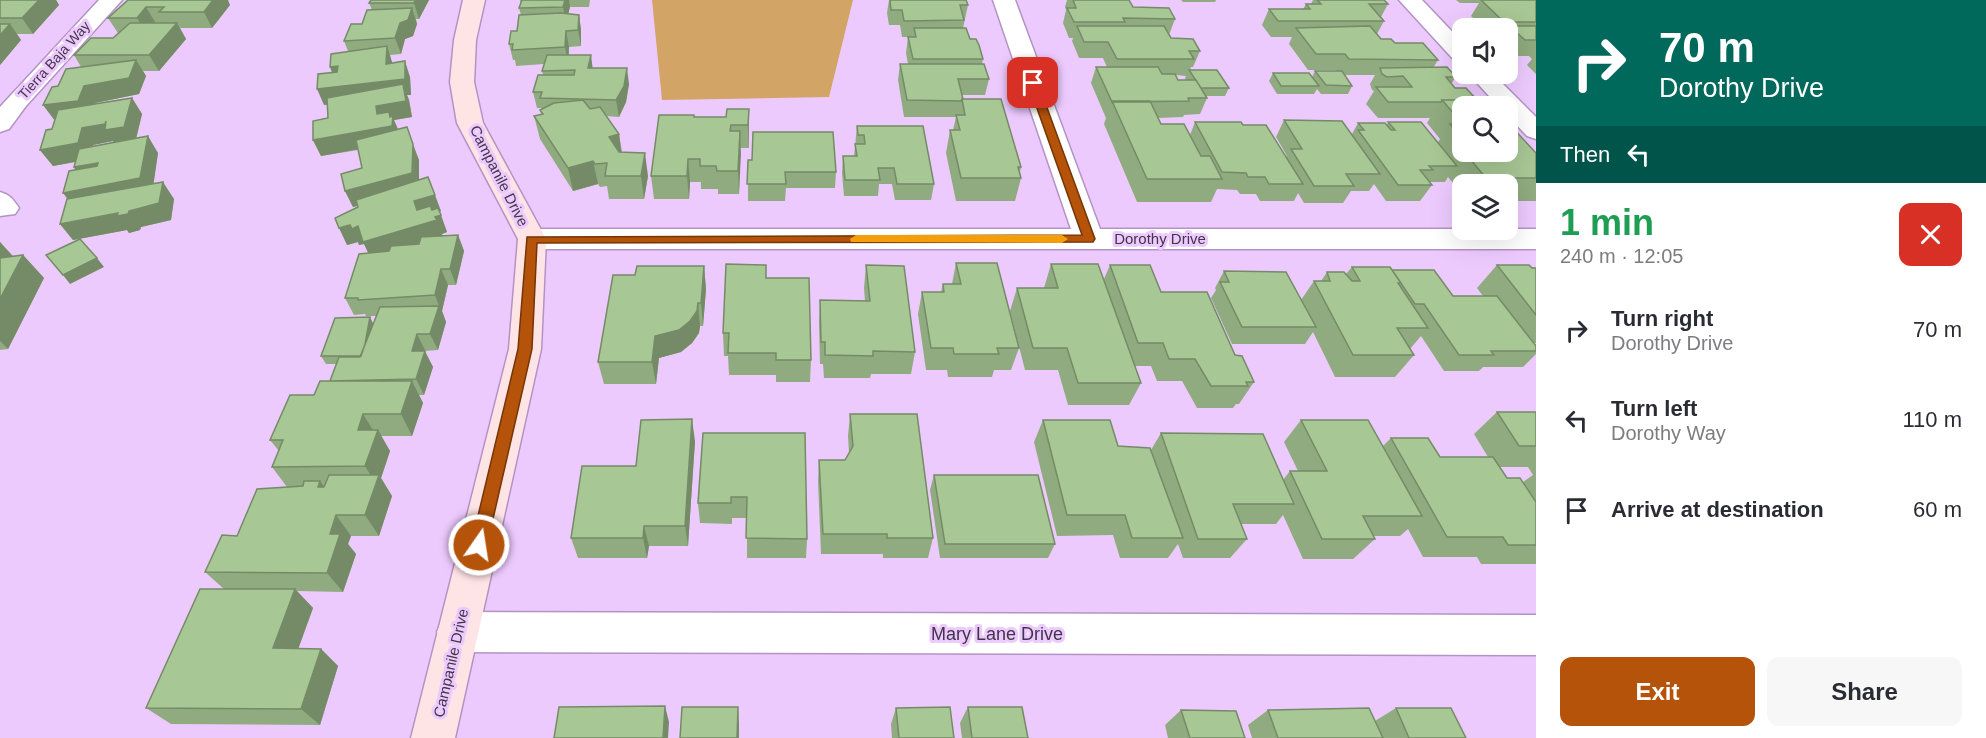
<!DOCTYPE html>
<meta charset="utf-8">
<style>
body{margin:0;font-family:Arial,sans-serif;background:#f7f7f7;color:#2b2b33;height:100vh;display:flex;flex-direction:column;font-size:22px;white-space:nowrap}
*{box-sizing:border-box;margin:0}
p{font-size:20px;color:#7c7c81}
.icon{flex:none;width:33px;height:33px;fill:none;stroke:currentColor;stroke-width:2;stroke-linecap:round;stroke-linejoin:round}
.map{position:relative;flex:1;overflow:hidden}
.drawer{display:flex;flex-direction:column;background:#fff;width:450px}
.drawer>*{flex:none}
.hud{background:#00695c;color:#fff;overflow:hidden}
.tools{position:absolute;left:1452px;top:18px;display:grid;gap:12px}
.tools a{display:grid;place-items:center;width:66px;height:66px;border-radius:12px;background:#fff;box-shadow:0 6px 24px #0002;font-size:30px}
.pin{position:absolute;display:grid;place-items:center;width:51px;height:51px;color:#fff;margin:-26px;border-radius:12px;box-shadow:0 3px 9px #0006}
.me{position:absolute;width:66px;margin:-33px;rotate:13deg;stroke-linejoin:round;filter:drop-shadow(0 0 4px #0008)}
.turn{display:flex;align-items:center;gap:21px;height:126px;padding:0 24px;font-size:27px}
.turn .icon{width:78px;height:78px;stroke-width:2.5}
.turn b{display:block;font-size:42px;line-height:51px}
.then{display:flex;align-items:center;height:57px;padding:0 24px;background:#0003;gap:12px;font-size:22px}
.round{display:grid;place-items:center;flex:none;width:63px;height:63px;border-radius:12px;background:#f7f7f7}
.overview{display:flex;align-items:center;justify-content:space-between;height:102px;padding:0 24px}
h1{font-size:36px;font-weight:600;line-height:45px;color:#1e9e55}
.action{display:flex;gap:12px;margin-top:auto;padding:12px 24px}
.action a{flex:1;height:69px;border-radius:12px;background:#b45309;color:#fff;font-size:24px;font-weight:600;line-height:69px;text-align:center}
.action a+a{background:#f7f7f7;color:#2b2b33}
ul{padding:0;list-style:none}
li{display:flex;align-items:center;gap:18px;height:90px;padding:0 24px}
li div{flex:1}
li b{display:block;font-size:22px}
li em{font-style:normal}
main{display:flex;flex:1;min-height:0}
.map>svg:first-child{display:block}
.green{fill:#d2a465}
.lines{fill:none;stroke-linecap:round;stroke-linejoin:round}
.street-casing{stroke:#b393c4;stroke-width:3}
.secondary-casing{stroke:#b393c4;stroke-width:3}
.street{fill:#fff;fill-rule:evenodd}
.secondary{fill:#ffe4e6;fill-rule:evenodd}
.wall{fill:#90ab7f;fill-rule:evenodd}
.shaded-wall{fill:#758b68}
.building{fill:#a7c794;stroke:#758b68;stroke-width:1.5}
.route{fill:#b45309;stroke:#753606;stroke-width:1.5}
.slow{fill:#f59e0b}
.labels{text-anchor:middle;stroke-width:6;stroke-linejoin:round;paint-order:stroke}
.far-street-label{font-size:14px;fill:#423549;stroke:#edcafe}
.street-label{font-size:15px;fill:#423549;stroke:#edcafe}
.near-street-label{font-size:18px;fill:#423549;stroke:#edcafe}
</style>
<main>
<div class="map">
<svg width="1536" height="738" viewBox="0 0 1536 738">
<rect width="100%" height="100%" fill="#edcafe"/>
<path class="green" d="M652,0H853L829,97L662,100Z"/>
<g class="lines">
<defs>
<path id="street" d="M99,0H122L26,106L9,129L0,132V107Z
M993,0H1015L1100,229H1536V249H532L522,246L518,239L522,232L532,229H1071Z
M1399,0H1422L1462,42V62L1454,60Z
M1469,74H1493L1536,117V139L1527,136L1508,116V106H1498Z
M0,192C10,195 13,199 19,208L15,214L0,216Z
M458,612L1536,615V655L458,652L443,646L437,632L443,618Z"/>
<path id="secondary" d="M463,0H485L476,40L474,82L483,123L546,239L541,349L455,738H411L509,349L518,239L457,123L450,82L454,40Z"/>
</defs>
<use href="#street" class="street-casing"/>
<use href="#secondary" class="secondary-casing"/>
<use href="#street" class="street"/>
<use href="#secondary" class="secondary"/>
</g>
<path class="wall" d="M0,0H56L59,5L33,34H17L21,40L0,65Z
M128,0L230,5L212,28H180L186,39L159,71H143L146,76L139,94L95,103V104L132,98L142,114L136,139L158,153L153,184L174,199L171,220L141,227L140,230L129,233L127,230L73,240L60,224L75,170L74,167L75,162L53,166L40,150L52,129L55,121L81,67L74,55L113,38L118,33L108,18ZM113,141L114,143L93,146V145Z
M371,0H429L419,19H416L417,24L413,36L405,39L401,54L390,55L392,63L410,77L411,95H407L409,100L412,117L394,120L398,129L419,160V180L441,211L439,212L447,232L442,234V236L458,235L464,251L456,285H448L442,311L446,322L438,350L424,351L433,367L424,395H419L423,403L412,436H381L390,451L381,478L392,496L379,536H351L348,544L356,554L343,592L297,591L313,608L298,649H321L338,666L320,725L171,724L146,708L224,589L205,572L237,536L287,487L272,467L279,451L270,440L314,395L330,381L336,364H326L321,356L370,317L373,324L376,316H366L365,314L354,315L345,298L369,253L364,244L359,245L358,242L347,245L358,207V206L353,207L345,191L362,168L358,150L321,156L313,140L328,118L327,104L324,105L332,73L348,51L344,41L362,24L372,10L369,3Z
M520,0H590L589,7H570L568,14L579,15L581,30V46L569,47V55L593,68L629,84L626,102L619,117L606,116L619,134L622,152L648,176L644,199H609L607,186L600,187L598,184L573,191L540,139L534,116L541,115L540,110L542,108H537L533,92L543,75L542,71L544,64L516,66L515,60H513L509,44L517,31L521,15L519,8L521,4Z
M889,0H966L968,5L963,28L983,59L982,64L989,79L985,95H962L963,99L1021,167L1020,172L1021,178L1015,201H956L946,153L950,130H953L956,117H904L898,80L900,64H908L906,53L908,37H913H902L900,25H889L887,13Z
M1067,0H1129L1133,7L1175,19L1169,35L1171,38L1200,51L1193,67H1191L1190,70L1229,88L1225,96H1206L1207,98L1200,114L1184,115L1183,117L1158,118L1161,124L1190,135L1195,122L1243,125L1286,157L1287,156L1276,137L1284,120L1352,134L1358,123L1387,125L1388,122L1438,142L1440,139L1427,123L1430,118H1378L1366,104L1374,91L1372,90L1370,84L1375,75H1344L1352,86L1348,94H1321L1317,89L1314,94H1277L1269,81L1273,73L1312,77L1315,71H1337L1336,70H1308L1289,44L1292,37H1271L1262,25L1269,9H1303L1306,4H1311L1313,0H1384L1388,4L1381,17L1384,21L1377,34L1381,39L1438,60L1433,68L1456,77L1451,84L1462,106V152H1508L1536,153V201H1508V184H1462V194L1448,177L1445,182H1430L1432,185L1420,201H1386L1374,184L1369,191H1351L1343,203H1304L1298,193L1294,201H1260L1256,194H1240L1237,190L1217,189L1211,202H1137L1104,124L1106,118L1091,83L1096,67H1107L1103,58H1079L1072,41L1073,38H1069L1063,23L1066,10L1065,7ZM1176,75L1186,76L1185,78L1186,80H1178Z
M1181,0H1216L1215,2H1183Z
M1456,0H1536V74L1527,65L1532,59L1529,56H1513L1508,51V28H1484L1471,16L1479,3H1460Z
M749,109V148H740L739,194H718V189H701V182H690L689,199H654L651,176L694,117H726Z
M857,126L934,184L931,200H895L892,184H879L878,196H844L842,173L843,156H854Z
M748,160L836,172L835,188H786L785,201H748Z
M0,242L13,256L23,255L44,278L8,349L0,350Z
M956,263L1019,348L1011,370H994L992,377H948L947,370H926L918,314L922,292H941L943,284H952Z
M1051,264L1104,279L1110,265L1161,292L1235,355L1254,382L1239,404H1236L1233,408H1197L1182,381H1157L1151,366H1135L1141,383L1129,405H1068L1058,370H1025L1010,311L1017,288H1044Z
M866,265L915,352L911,374H871L870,378H824L823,364H820L819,323L820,300L865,301L864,288Z
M1497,265L1536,268V343H1533L1536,346V354L1523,367H1483L1479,371H1444L1421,336L1410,349L1414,355L1395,377H1335L1313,332L1305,344H1232L1211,298L1216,290L1215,288L1224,271L1301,300L1314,281H1321L1327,272L1346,274L1352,267L1392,270L1453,296H1483L1477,288Z
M704,266L706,289L703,326H700L699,333L692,343L681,352L659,358L656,384H604L598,362L635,275Z
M766,278L811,360L810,382H776V375H729L728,356H724L723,333Z
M1497,412H1536V564H1481L1477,557H1423L1408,529L1400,536H1373L1375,539L1353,559H1303L1283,515L1276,524H1241L1247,539L1230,558H1183L1178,544L1168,558H1120L1113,535L1057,536L1034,442L1043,420L1118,446L1151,450L1161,433L1283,480L1290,471H1298L1284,442L1301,420L1383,446L1391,438L1440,457H1488L1474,434ZM1500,467H1528L1533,475L1523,482L1507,478Z
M850,414L933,538L928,558H883V554H821L818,481L819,460H845L849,453L848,436Z
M703,433L807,539L806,558H747V518H732V524L700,523L698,503Z
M695,441L688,546H649L647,558H578L571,538L636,466Z
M934,475L1055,544L1048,558H940L930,490Z
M968,707L1028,738H962L960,723Z
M896,708L954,738H892L891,724Z
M1396,708L1466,738H1252L1248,725L1268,710L1375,721Z
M1181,710L1245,738H1168L1165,725Z"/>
<path class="shaded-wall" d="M39,0H56L59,5L33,34L22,18Z
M213,0H228L230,5L212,28L204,12Z
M416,0H429L419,19L414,3Z
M565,0H569L570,7L566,23L563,7Z
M146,7L155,22L146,33L137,18Z
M412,8L417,24L413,36L405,39L401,54L395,38L400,23Z
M579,15L581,30V46L578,30Z
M177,23L186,39L159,71L149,55Z
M10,24L21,40L0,65V33Z
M566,31L569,47L568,63L565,47Z
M387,46L392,62V80L386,64Z
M591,55L593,71L588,68Z
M136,60L146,76L139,94L95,103L89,117L55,121L43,105L84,86Z
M405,61L410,77L411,95H407L409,100L412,117L394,120L399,132L398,142L321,156L313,140L377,114L376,106L405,96L324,105L317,89Z
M338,66L336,84L330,67Z
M627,68L629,84L626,102L619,117L616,100Z
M132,98L142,114L135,143L117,147L113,141L93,145L90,159L53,166L40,150L82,128Z
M749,109V148L748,125Z
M740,131L741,154L739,194L738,171Z
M619,134L622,157L609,137Z
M148,136L158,153L152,195L76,210L63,193Z
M413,144L419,160V189L353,207L345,191Z
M645,153L648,176L644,199L641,176Z
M688,159L690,182L689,199L687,176Z
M593,161L598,184L573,191L568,168Z
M98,163L109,180L86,184L74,167Z
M163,182L174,199L171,220L141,227L140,230L129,233L127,230L73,240L60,224L129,211Z
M435,195L441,211L420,217H435L441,215L447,232L442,234L443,237L371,259L364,244L359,245L358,242L347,245L339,228L350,225L414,201Z
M458,235L464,251L456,285L450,269Z
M0,242L16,260L23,255L44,278L8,349L0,341Z
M97,258L104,267L70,284L63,275Z
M704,266L706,289L703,326L701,303Z
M441,269L448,285L442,311L446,322L438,350L430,334L439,306L435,295Z
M698,303L700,326L699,333L692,343L681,352L659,358L656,384L652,362L655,336Z
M370,317L374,326L363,356Z
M417,334L425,350L420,367L412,351Z
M425,351L433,367L424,395L416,379Z
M412,381L423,403L412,436L401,414Z
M363,414L376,435L378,430L390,451L381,478L392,496L379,536L365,515L376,484L365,466L358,430Z
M692,419L695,441L688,546L685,526Z
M320,481L335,502L318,487Z
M336,515L351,536L348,544L356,554L343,592L327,573L330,534Z
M644,526L649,546L647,558L643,538Z
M295,589L313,608L292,666L273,648Z
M321,649L338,666L320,725L301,709Z
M665,706L669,722L668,738H663Z
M738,707L739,723V738H737Z"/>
<path class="building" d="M0,0H39L22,18H0Z
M128,0H213L204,12H159L164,7H146L137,18H108Z
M371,0H416L414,3H369Z
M522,0H565L563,7L519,8Z
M890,0H966L968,5H960L964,20L904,21L902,10H891Z
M1073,0H1129L1133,7L1169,8L1175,19L1123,18L1125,22H1074L1067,8H1076Z
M1317,0H1384L1388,4H1369L1384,21H1278L1269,9H1310L1306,4H1321Z
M1481,0H1536V22H1504Z
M412,8L408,20L400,23L395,38L344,41L351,24H362L367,10Z
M561,13L579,15L578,30L566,31L565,47L512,50L513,44H509L511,31H517L519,15Z
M130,23H177L149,55H74L91,38H113Z
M0,24H10L0,35Z
M1077,26H1164L1171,38L1193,39L1200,51H1189L1194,59H1117L1108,42H1084Z
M1370,26L1381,39H1391L1395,43H1423L1438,60L1349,59L1345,54H1316L1296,28Z
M1509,26H1536V40H1525Z
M914,28H966L970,39H976L979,45L983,59H913L908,37H916Z
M387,46L386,64L405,61V79L317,89L318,74L337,72L338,66L330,67L331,54Z
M547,55H591L588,68H627L624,86L616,100L540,98L542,92H533L538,75H574L575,70L542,71Z
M136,60L129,78L84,86L78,101L43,105L52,87L58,86L66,69Z
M900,64H984L989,79H958L963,99H962L961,101L907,100Z
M1096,67H1158L1162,74H1175L1178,80H1196L1207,98H1188L1189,101L1112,102Z
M1447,67L1456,77H1446L1455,88H1466L1477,100H1442L1441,102H1388L1376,87H1412L1403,76L1387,77L1382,74L1380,68Z
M1189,70H1217L1229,88H1201Z
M1315,71H1342L1352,86L1326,85Z
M1273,73H1309L1319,86H1281Z
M403,84L406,101L376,106L377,114L389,112L390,117L393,116L392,126L313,140V121L328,118L327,98Z
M132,98L124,127L105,130L106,121L105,124L82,128L78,143L40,150L46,130L52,129L58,110Z
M962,99H1001L1021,167H1018L1021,178H961L950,130H960L956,115H965Z
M583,100L590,109L600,107L619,134L609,137L619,152L645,153L641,176H605L607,163L595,164L593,161L568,168L534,116L543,114L540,110L554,103Z
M1442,100H1482L1487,106H1462V123Z
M1112,101H1150L1161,124H1184L1201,156H1210L1222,179H1147Z
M727,109H749L748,125H731L730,131H740L738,171H717L716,166H700V159H688L687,176H651L659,115H694V117H726Z
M1284,120L1342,121L1380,174H1346L1354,186H1314L1291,149H1302Z
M1195,122H1241L1243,125H1266L1303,184H1269L1265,177H1248L1246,173L1222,172Z
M1388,122H1421L1457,166H1429L1433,170H1420L1432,185H1398L1358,130H1364L1358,123H1385L1391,130H1395Z
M1450,124H1462V139Z
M1508,124H1509L1536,153V178H1486L1465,153H1475L1473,152H1508Z
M857,126H923L934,184H897L894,168H878L880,180H845L843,156H857L855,144H865L864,135H858Z
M407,127L413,144L412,173L345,191L341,174L362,168L356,140Z
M753,132H833L836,172H785L786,184H747L748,160H752Z
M148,136L140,178L63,193L69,171L97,166L98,163L74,167L79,149Z
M428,177L435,195L414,201L417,210L430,206L432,210L438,208L441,215L435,217L437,220L363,242L358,226L352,229L350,225L339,228L335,218L358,207L356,200Z
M163,182L159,203L129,211L128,214L117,216L118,213L60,224L67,199Z
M458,235L450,269H441L435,295L358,300V298H345L359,254L389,251L391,246L419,244L421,237Z
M80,239L97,258L63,275L46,255Z
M23,255L0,299V258Z
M956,263H997L1019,348H997L999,354H954L953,348H931L922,292H944L943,284H961Z
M726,264L766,265V278H809L811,360H776V353H728L729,333H723Z
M1051,264H1098L1141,383H1078L1067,348H1033L1017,288H1058Z
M866,265L904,266L915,352L873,351V356L825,355V342H821L820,300L870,301Z
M1110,265H1150L1161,292H1207L1235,355L1242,356L1254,382H1246L1248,386H1211L1195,359H1169L1163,343H1138Z
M1497,265H1529L1532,268H1536V315Z
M637,266H704L701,303H698L697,311L690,321L679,330L655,336L652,362H598L613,275H635Z
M1352,267H1390L1401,283H1398L1428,328H1397L1414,355H1353L1314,281H1330L1327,272H1344L1352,281H1360Z
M1392,270H1434L1453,296H1497L1536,346V351H1491L1494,355H1459L1424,304H1415Z
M1224,271L1286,272L1316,327H1242L1220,282H1229Z
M439,306L430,334H417L412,351H425L416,379L330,381L339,357H360L380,307Z
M370,317L365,344L361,356H321L335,318Z
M320,381H412L401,414H363L358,430H378L365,466L272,467L283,440H270L290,395H314Z
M1497,412H1536V446H1519Z
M850,414H917L933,538H887V534H823L819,460H845L853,446Z
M692,419L685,526H644L643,538H571L582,466H636L641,420Z
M1043,420H1110L1118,446L1150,448L1183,538H1132L1125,515H1067Z
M1301,420H1368L1422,516H1363L1375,539H1322L1290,471H1327Z
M703,433H805L807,539L746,538L747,497H731V503H698Z
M1161,433L1263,434L1294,504H1233L1247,539H1198Z
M1391,438H1428L1440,457H1493L1507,478H1520L1536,502V545H1508L1503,537H1447Z
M329,475H379L365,515H336L330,534H340L327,573L205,572L222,535L237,536L257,489L303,486L304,481H320L318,487H324Z
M934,475H1038L1055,544H945Z
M200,589H295L273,648L321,649L301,709L146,708Z
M665,706L663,738H554L559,707Z
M682,707H738L737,738H680Z
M950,707L954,738H899L896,708Z
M968,707H1022L1028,738H972Z
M1369,708L1383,738H1278L1268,710Z
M1396,708H1451L1466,738H1409Z
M1181,710L1236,711L1245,738H1190Z"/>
<path class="route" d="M1033,80L1038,83L1095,239L1093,242L537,243L532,349L487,545L484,550L479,552L473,550L471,545L518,349L527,237L1082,235L1028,83Z"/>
<path class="slow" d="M856,235H1062L1068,239L1062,243L851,242L850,239Z"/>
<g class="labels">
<g class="far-street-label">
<text transform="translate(54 60) rotate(-48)" y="5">Tierra Baja Way</text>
</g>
<g class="street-label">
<text transform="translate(499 176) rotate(63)" y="5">Campanile Drive</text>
<text x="1160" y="244">Dorothy Drive</text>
<text transform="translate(451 663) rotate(-77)" y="5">Campanile Drive</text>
</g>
<g class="near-street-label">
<text x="997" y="640">Mary Lane Drive</text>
</g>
</g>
</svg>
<div class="tools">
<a><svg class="icon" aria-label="sound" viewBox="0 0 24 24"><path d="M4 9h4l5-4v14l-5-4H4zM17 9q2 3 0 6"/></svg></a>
<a><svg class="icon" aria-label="search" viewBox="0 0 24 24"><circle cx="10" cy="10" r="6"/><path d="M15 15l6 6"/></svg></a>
<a><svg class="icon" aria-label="layers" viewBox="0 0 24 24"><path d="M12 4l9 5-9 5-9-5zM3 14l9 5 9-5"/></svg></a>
</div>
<div class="pin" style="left:1033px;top:83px;background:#d93025"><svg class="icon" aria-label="arrive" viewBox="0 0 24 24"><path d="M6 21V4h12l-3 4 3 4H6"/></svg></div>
<svg class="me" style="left:479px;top:545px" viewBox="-20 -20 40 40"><circle r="17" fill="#b45309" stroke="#fff" stroke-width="3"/><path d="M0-11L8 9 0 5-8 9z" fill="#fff"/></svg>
</div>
<section class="drawer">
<div class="hud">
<div class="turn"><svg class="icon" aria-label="right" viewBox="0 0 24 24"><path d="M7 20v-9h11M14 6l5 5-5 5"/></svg><div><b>70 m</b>Dorothy Drive</div></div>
<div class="then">Then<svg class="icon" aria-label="left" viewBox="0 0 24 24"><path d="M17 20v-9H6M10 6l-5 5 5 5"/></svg></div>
</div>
<div class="overview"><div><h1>1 min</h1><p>240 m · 12:05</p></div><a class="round" style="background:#d93025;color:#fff"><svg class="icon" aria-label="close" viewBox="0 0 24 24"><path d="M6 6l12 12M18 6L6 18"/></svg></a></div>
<ul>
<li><svg class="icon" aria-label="right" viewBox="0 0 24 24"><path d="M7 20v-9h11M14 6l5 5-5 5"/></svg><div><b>Turn right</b><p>Dorothy Drive</p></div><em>70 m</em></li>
<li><svg class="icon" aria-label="left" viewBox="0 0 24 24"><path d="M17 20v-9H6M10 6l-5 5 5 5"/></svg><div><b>Turn left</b><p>Dorothy Way</p></div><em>110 m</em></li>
<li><svg class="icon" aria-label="arrive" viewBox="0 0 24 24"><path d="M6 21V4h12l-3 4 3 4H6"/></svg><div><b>Arrive at destination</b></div><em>60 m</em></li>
</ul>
<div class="action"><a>Exit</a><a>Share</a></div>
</section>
</main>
